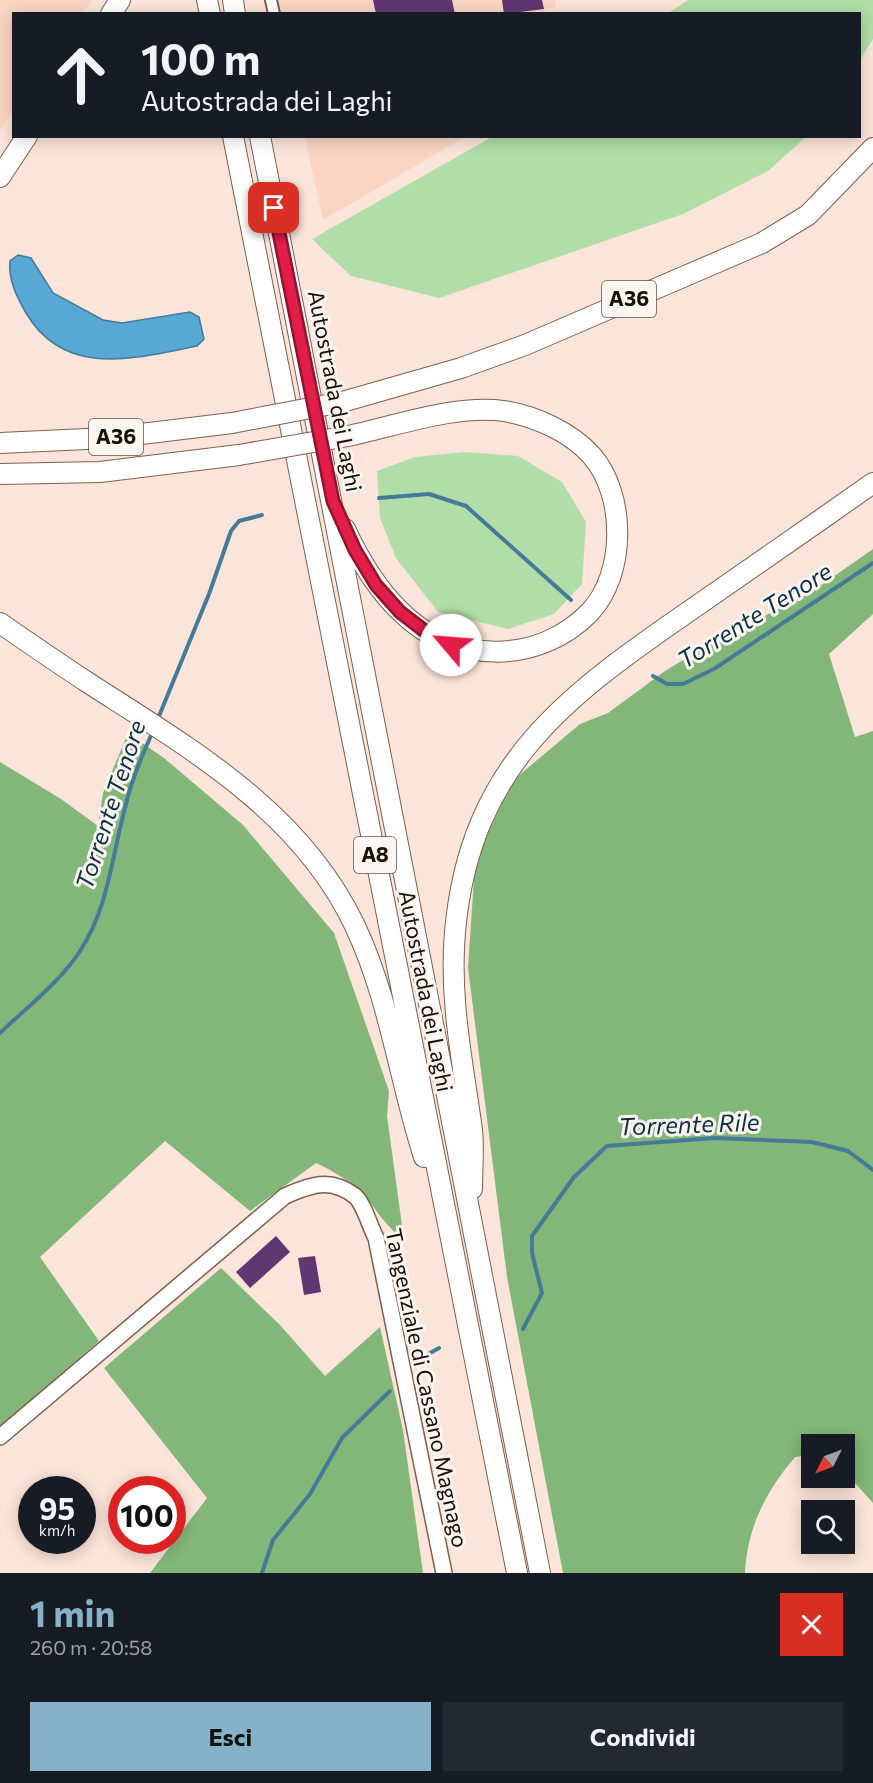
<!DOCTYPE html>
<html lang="it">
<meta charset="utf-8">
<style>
body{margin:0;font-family:Commissioner,sans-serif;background:#242831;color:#f1f3f6;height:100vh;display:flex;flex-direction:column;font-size:22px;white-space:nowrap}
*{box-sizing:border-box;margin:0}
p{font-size:20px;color:#9ea1a6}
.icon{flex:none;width:33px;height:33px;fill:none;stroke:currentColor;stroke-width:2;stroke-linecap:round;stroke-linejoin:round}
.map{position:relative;height:1573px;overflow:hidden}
.drawer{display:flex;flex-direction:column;background:#171b24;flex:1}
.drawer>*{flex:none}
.banner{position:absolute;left:12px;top:12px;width:849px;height:126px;border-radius:0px;box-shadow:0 3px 15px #0003;background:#171b24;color:#f1f3f6;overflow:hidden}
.needle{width:39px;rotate:228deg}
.fabs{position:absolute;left:801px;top:1434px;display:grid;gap:12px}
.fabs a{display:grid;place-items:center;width:54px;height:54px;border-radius:0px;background:#171b24;box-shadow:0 3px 15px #0003;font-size:30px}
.speed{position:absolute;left:18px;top:1476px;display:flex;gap:12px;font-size:30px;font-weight:700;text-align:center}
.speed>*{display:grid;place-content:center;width:78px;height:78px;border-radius:50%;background:#171b24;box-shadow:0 3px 15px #0003;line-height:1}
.speed small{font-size:15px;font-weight:400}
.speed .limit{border:9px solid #d22;background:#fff;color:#111}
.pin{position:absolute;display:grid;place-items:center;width:51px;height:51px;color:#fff;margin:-26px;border-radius:12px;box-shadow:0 3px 9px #0006}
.me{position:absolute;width:66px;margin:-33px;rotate:297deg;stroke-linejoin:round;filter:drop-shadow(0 0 4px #0008)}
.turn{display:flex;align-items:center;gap:21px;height:126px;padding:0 30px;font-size:27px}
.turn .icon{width:78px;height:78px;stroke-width:2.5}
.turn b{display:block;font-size:42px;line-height:51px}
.round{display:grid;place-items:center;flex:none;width:63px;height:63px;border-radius:0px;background:#242831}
.head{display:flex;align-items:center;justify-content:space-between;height:102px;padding:0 30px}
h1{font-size:36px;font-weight:700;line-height:45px;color:#86b2c9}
.cta{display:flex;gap:12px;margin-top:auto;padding:12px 30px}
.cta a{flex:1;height:69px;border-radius:0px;background:#86b2c9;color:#111;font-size:24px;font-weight:700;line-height:69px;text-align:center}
.cta a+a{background:#242831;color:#f1f3f6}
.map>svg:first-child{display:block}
.built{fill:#fad5c4}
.green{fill:#b1dda8}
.forest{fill:#83b779}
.water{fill:#57a8d5;stroke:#457a98;stroke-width:1.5}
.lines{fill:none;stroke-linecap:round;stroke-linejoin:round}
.stream{stroke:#457a98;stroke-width:4}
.building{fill:#603770}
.street-casing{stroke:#7f5f4f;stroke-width:14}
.secondary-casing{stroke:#7f5f4f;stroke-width:18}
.highway-casing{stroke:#7f5f4f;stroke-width:22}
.street{stroke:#fff;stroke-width:10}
.secondary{stroke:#fff;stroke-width:15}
.highway{stroke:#fff;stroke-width:20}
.highway-bridge-casing{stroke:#7f5f4f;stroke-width:22;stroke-linecap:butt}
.highway-bridge{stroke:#fff;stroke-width:20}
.route-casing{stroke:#92132f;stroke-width:15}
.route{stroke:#e11d48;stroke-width:10}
.labels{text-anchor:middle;stroke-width:6;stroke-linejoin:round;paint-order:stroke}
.shield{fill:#fdf5f1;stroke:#5e534e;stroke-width:1.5}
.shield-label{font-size:21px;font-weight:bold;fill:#1a0e08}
.street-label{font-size:22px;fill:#1a0e08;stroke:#fdf5f1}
.water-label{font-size:24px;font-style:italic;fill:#0c3144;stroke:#fdf5f1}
</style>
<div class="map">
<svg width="873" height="1573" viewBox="0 0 873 1573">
<rect width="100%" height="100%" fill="#fbe4d9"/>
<path class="built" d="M0,0H92L83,13L14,14L13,111L0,130Z
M275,0H555L556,7L544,9L545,14H278Z
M305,137V136L465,137L323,220Z"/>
<path class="green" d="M688,0H873V39L860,60V14L668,13Z
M492,137V136L806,137L768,171L683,214L439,298L351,276L312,239Z
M464,452L518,456L562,482L586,522L582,584L554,614L508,629L438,612L396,558L380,518L377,471L415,457Z"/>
<path class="forest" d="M873,549V614L829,654L855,737L873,731V1503L845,1472L844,1444H812L811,1455L795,1457C766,1491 747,1528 745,1573H563L507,1277L468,968L475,863L511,782L580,724L608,713L665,671L711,643L810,593Z
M128,733L164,758L243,825L334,933L389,1091L387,1116L404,1240C386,1227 377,1210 363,1194C349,1180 333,1171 316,1163L250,1211L165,1141L40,1257L99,1341L0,1427V762L61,799L98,826L103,793Z
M221,1268L280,1325L325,1376L380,1327L403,1430L423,1573H150L207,1498L104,1368Z"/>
<path class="water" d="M18,255L31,258L53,293L103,320L122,323L190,312L199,317L204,339L197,346C135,358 65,379 26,313C17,297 8,280 10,261Z"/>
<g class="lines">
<path class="stream" d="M379,498L429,494L466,506L571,600
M653,676L667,684H683L714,669L873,563
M157,721L209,594L231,531L239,521L262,515
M0,1033C27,1007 60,982 80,951C108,909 112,856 125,808C131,781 142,756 153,731
M523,1329L542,1293L532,1253V1236L574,1177L607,1146L715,1138L812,1142L848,1151L873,1170
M416,1361L439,1348
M262,1573L273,1540L310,1494L342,1438L390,1391"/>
</g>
<path class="building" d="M373,0H452L455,14H376Z
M502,0H542L544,9L504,14Z
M276,1236L290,1252L250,1288L236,1272Z
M315,1256L321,1292L304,1295L298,1258Z"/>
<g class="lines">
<defs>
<path id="street" d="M271,0L274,14"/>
<path id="secondary" d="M0,1437L285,1196C310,1185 330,1177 355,1196C364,1204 370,1227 376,1238L444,1573"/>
<path id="highway" d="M207,0L210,14
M233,0L235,14
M111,14L120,0
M233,136L517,1573
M260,136L540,1573
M0,177L27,136
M342,402L461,368L525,345L762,243L808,215L873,148
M0,443L108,438L232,423
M0,474L100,472L239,455
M345,529C359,559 376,588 400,611C452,664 538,666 590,612C626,574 626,495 592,456C571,432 535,416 504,411C457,404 395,426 348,436
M0,623C29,643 58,663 87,682C189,748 301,811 355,926C390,1000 399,1080 424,1157
M472,1189C472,1170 474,1149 472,1130C463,1063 449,1000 455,932C470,762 569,694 698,605C757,564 815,524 873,483"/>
</defs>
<use href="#street" class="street-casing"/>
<use href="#secondary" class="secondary-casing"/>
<use href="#highway" class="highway-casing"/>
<use href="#street" class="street"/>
<use href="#secondary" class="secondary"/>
<use href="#highway" class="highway"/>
<defs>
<path id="highway-bridge" d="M232,423L342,402
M239,455L348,436"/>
</defs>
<use href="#highway-bridge" class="highway-bridge-casing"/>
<use href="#highway-bridge" class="highway-bridge"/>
</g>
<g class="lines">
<defs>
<path id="route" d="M274,208L333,501L355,550L376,585L400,612L426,632L451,645"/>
</defs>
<use href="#route" class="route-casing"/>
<use href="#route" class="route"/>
</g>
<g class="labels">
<g class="shield">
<rect x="602" y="281" width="54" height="36" rx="4.5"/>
<rect x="89" y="419" width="54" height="36" rx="4.5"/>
<rect x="354" y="837" width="42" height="36" rx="4.5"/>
</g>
<g class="shield-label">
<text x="629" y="306">A36</text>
<text x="116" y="444">A36</text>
<text x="375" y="862">A8</text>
</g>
<g class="street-label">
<text transform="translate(335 391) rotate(79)" y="8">Autostrada dei Laghi</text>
<text transform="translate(426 991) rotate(79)" y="8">Autostrada dei Laghi</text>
<text transform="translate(427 1388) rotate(78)" y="8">Tangenziale di Cassano Magnago</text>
</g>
<g class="water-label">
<text transform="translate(755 616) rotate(-32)" y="8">Torrente Tenore</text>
<text transform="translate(111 805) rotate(-72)" y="8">Torrente Tenore</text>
<text transform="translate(689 1125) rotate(-2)" y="8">Torrente Rile</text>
</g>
</g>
</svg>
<div class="fabs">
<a><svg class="needle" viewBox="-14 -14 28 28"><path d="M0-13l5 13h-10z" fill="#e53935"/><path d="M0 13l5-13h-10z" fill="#9ea1a6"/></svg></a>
<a><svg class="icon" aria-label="search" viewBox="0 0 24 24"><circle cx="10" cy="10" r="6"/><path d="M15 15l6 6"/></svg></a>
</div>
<div class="speed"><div>95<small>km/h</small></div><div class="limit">100</div></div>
<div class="pin" style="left:274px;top:208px;background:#d93025"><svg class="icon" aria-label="arrive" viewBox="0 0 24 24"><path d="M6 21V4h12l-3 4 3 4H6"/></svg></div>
<svg class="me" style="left:451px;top:645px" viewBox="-20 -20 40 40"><circle r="19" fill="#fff"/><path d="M0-13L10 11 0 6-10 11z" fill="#e11d48"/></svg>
<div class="banner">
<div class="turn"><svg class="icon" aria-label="ahead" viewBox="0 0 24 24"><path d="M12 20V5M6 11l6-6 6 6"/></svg><div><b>100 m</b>Autostrada dei Laghi</div></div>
</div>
</div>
<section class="drawer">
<div class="head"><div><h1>1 min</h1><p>260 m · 20:58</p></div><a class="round" style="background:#d93025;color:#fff"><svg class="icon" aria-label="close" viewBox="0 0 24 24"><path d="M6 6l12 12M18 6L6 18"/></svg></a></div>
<div class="cta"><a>Esci</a><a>Condividi</a></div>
</section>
